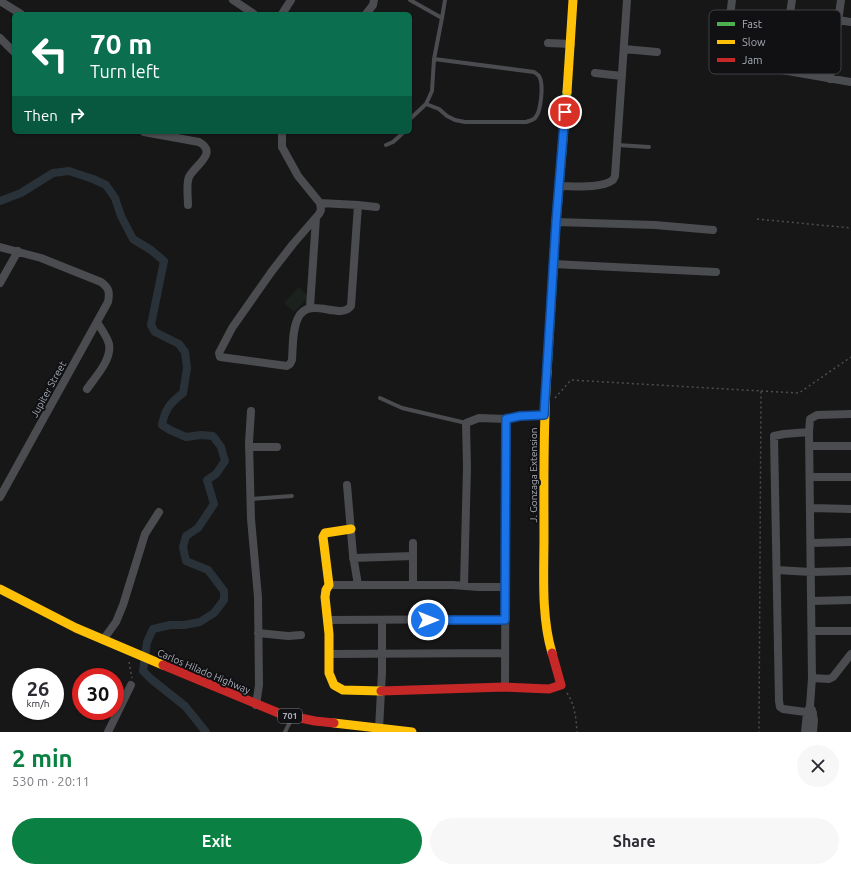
<!DOCTYPE html>
<meta charset="utf-8">
<style>
body{margin:0;font-family:Ubuntu,sans-serif;background:#f7f7f7;color:#2b2b33;height:100vh;display:flex;flex-direction:column;font-size:15px;white-space:nowrap}
*{box-sizing:border-box;margin:0}
p{font-size:13px;color:#7c7c81}
.icon{flex:none;width:22px;height:22px;fill:none;stroke:currentColor;stroke-width:2;stroke-linecap:round;stroke-linejoin:round}
.map{position:relative;height:732px;overflow:hidden}
.panel{display:flex;flex-direction:column;background:#fff;flex:1}
.panel>*{flex:none}
.banner{position:absolute;left:12px;top:12px;width:400px;height:122px;border-radius:6px;box-shadow:0 1px 3px #0004;background:#0b6e4f;color:#fff;overflow:hidden}
.speed{position:absolute;left:12px;top:668px;display:flex;gap:8px;font-size:20px;font-weight:700;text-align:center}
.speed>*{display:grid;place-content:center;width:52px;height:52px;border-radius:50%;background:#fff;box-shadow:0 1px 3px #0004;line-height:1}
.speed small{font-size:10px;font-weight:400}
.speed .limit{border:6px solid #d22;background:#fff;color:#111}
.pin{position:absolute;display:grid;place-items:center;width:34px;height:34px;color:#fff;margin:-17px;border:2px solid #fff;border-radius:50%;box-shadow:0 1px 4px #0007}
.me{position:absolute;width:44px;margin:-22px;rotate:90deg;stroke-linejoin:round;filter:drop-shadow(0 0 3px #0008)}
.turn{display:flex;align-items:center;gap:14px;height:84px;padding:0 12px;font-size:18px}
.turn .icon{width:52px;height:52px;stroke-width:2.5}
.turn b{display:block;font-size:28px;line-height:34px}
.then{display:flex;align-items:center;height:38px;padding:0 12px;background:#0003;gap:8px;font-size:15px}
.round{display:grid;place-items:center;flex:none;width:42px;height:42px;border-radius:21px;background:#f7f7f7}
.overview{display:flex;align-items:center;justify-content:space-between;height:68px;padding:0 12px}
h1{font-size:24px;font-weight:700;line-height:30px;color:#0b8043}
.primary-button{display:flex;gap:8px;margin-top:auto;padding:8px 12px}
.primary-button a{flex:1;height:46px;border-radius:24px;background:#0b8043;color:#fff;font-size:16px;font-weight:700;line-height:46px;text-align:center}
.primary-button a+a{background:#f7f7f7;color:#2b2b33}
.map>svg:first-child{display:block}
.green{fill:#1b211c}
.lines{fill:none;stroke-linecap:round;stroke-linejoin:round}
.canal{stroke:#2a3239;stroke-width:8}
.path{stroke:#4d4e52;stroke-width:1.5;stroke-dasharray:2 3;stroke-linecap:butt}
.lane{stroke:#4b4c50;stroke-width:4}
.street{stroke:#4b4c50;stroke-width:8}
.fast{stroke:#4caf50;stroke-width:9}
.slow{stroke:#ffc107;stroke-width:9}
.jam{stroke:#c62828;stroke-width:9}
.route-casing{stroke:#114b97;stroke-width:10}
.route{stroke:#1a73e8;stroke-width:7}
.labels{text-anchor:middle;stroke-width:4;stroke-linejoin:round;paint-order:stroke}
.shield{fill:#111113;stroke:#7b7e86;stroke-width:1}
.shield-label{font-size:9px;font-weight:bold;fill:#a8adb8}
.street-label{font-size:10px;fill:#a8adb8;stroke:#111113}
.key{fill:#111113;stroke:#3e4045;stroke-width:1}
.key-label{font-size:11px;fill:#a8adb8}
</style>
<div class="map">
<svg width="851" height="732" viewBox="0 0 851 732">
<rect width="100%" height="100%" fill="#171717"/>
<path class="green" d="M299,287L309,297L294,312L284,303Z"/>
<g class="lines">
<path class="canal" d="M0,201L21,193L53,173L69,171L93,179L106,185L115,198L121,216L133,239L151,250L164,261L151,325L155,332L179,344L185,352L187,368L183,393C170,403 165,409 162,425L170,430L186,437L201,435L213,436L221,447L225,461L216,474L207,480L214,504L198,528L186,536L183,547L186,561L208,570L224,591V600L214,613L200,622L184,625H170L153,629L147,642L143,671L151,679L185,706L206,732"/>
<path class="path" d="M757,219L851,228
M761,391L799,393L851,357
M555,398L571,380L761,391L759,732
M129,662L132,678
M567,693C575,705 576,718 577,732"/>
<path class="lane" d="M410,0L442,18L445,0
M426,104L439,109L447,116L455,120L465,122H526C529,121 533,120 535,118C541,112 544,84 539,76C538,75 536,73 534,72L434,59
M410,119L426,104L432,91L434,59L442,18
M386,145L393,142L404,132
M617,145L649,147
M380,398L402,408L466,423
M251,499L292,496
M285,732L292,718"/>
<path class="street" d="M233,0L254,14
M732,0L726,49L727,55L732,60L749,66L782,70L851,82
M0,1L21,14
M282,14L291,0
M366,14L373,5L374,0
M838,20L851,22
M0,38L14,52
M548,43L571,44
M624,49L657,52
M782,70L792,0
M595,73L622,76
M830,79L841,0
M144,132L199,142C219,153 194,166 189,177C186,184 188,197 188,205
M282,132V147L298,176L320,203L321,210L319,214L293,244L272,271L232,328L219,353L220,357L287,366L290,364L292,360C293,347 292,330 298,318C309,295 340,321 351,306L358,205
M559,186C575,186 600,189 613,180L615,176L627,0
M320,203L358,205L376,207
M556,222L655,225L713,230
M0,247L41,258L101,282C109,288 110,292 108,302L0,497
M553,264L716,272
M0,283L18,251
M310,307L316,218
M87,389C95,377 112,360 109,344C107,336 101,329 97,322
M251,411L249,442L251,519L258,597L259,685L256,705
M809,432L784,434L774,436L779,701L780,707L783,709L813,713
M810,446H851
M250,447H277
M810,477H851
M347,485L353,555L358,585
M811,508L851,509
M811,543L851,542
M353,558L413,556
M777,570L811,572L851,571
M329,585H453L478,587H505
M413,585V543
M464,586L467,467L466,423L479,418L506,419L520,416L544,415
M812,601L851,600
M328,620L505,619
M812,631H851
M258,633L288,636L301,635
M103,640L116,622L123,605L145,534L159,512
M329,654L504,653
M812,678L829,679L833,677L851,654
M505,687L506,419
M812,710L814,720L813,732
M379,729L382,672V620
M108,732L131,685
M805,732L807,713L810,706L812,678L809,432L810,419L817,415L851,414"/>
<path class="fast" d="M547,372L556,222L567,92"/>
<path class="slow" d="M567,92L573,0
M547,372C543,426 544,481 544,536C544,574 541,616 552,653
M351,529L325,533L323,537L329,585L326,590L325,597L329,634V673L334,685L343,690L381,691
M0,589L76,628L163,665
M334,723L412,732"/>
<path class="jam" d="M163,665L281,714L315,721L334,723
M381,691L505,687L549,689L561,685L552,653"/>
</g>
<g class="lines">
<defs>
<path id="route" d="M428,620H505L506,419L520,416L544,415L556,222L565,112"/>
</defs>
<use href="#route" class="route-casing"/>
<use href="#route" class="route"/>
</g>
<g class="labels">
<rect class="shield" x="278" y="709" width="24" height="14" rx="3"/>
<g class="shield-label">
<text x="290" y="719">701</text>
</g>
<g class="street-label">
<text transform="translate(48 389) rotate(-61)" y="4">Jupiter Street</text>
<text transform="translate(533 475) rotate(-90)" y="4">J. Gonzaga Extension</text>
<text transform="translate(204 671) rotate(23)" y="4">Carlos Hilado Highway</text>
</g>
</g>
<rect x="709" y="10" width="132" height="64" rx="6" class="key"/>
<rect x="717" y="22" width="18" height="4" fill="#4caf50"/>
<rect x="717" y="40" width="18" height="4" fill="#ffc107"/>
<rect x="717" y="58" width="18" height="4" fill="#c62828"/>
<g class="key-label">
<text x="742" y="28">Fast</text>
<text x="742" y="46">Slow</text>
<text x="742" y="64">Jam</text>
</g>
</svg>
<div class="speed"><div>26<small>km/h</small></div><div class="limit">30</div></div>
<div class="pin" style="left:565px;top:112px;background:#d93025"><svg class="icon" aria-label="arrive" viewBox="0 0 24 24"><path d="M6 21V4h12l-3 4 3 4H6"/></svg></div>
<svg class="me" style="left:428px;top:620px" viewBox="-20 -20 40 40"><circle r="17" fill="#1a73e8" stroke="#fff" stroke-width="3"/><path d="M0-11L8 9 0 5-8 9z" fill="#fff"/></svg>
<div class="banner">
<div class="turn"><svg class="icon" aria-label="left" viewBox="0 0 24 24"><path d="M17 20v-9H6M10 6l-5 5 5 5"/></svg><div><b>70 m</b>Turn left</div></div>
<div class="then">Then<svg class="icon" aria-label="right" viewBox="0 0 24 24"><path d="M7 20v-9h11M14 6l5 5-5 5"/></svg></div>
</div>
</div>
<section class="panel">
<div class="overview"><div><h1>2 min</h1><p>530 m · 20:11</p></div><a class="round"><svg class="icon" aria-label="close" viewBox="0 0 24 24"><path d="M6 6l12 12M18 6L6 18"/></svg></a></div>
<div class="primary-button"><a>Exit</a><a>Share</a></div>
</section>
